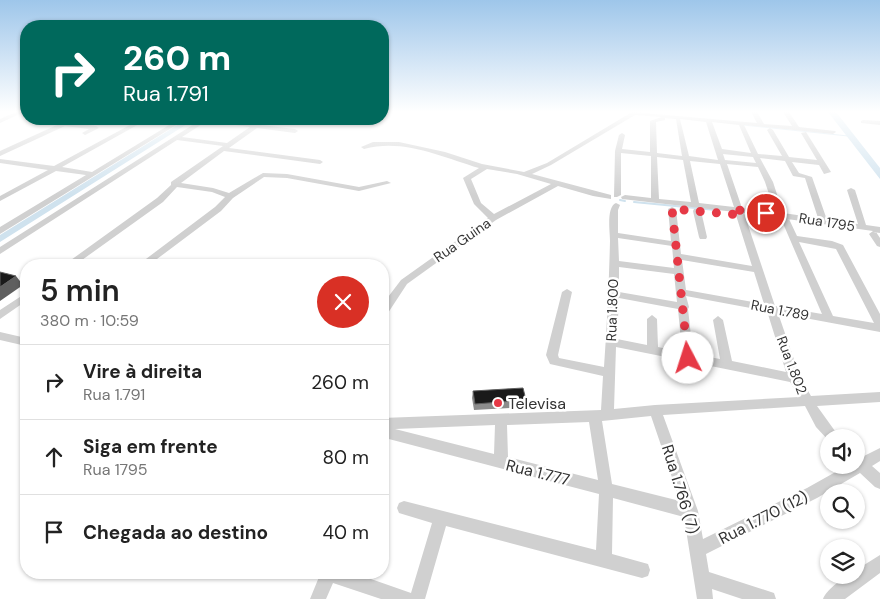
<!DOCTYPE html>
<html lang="pt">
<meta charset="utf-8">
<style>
body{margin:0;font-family:"DM Sans",sans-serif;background:#f2f2f2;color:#222;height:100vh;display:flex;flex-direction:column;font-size:19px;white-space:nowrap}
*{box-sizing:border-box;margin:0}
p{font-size:16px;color:#767676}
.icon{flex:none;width:28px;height:28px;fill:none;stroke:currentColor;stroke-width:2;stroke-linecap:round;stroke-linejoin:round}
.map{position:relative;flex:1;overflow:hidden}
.sheet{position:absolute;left:20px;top:259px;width:369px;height:320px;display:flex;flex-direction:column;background:#fff;border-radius:20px;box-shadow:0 1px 4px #0004}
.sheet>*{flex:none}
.guide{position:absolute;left:20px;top:20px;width:369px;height:105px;border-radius:20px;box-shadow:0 1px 4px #0004;background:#00695c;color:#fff;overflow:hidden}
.fabs{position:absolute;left:820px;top:429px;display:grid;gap:10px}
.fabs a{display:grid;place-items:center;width:45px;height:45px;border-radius:50%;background:#fff;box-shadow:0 1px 4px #0004;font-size:25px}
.pin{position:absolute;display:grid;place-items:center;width:42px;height:42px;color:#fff;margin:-21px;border:2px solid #fff;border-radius:50%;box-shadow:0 1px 5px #0007}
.me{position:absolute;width:55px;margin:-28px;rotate:355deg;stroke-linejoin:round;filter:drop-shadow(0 0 4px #0008)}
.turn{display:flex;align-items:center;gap:18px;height:105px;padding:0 20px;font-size:22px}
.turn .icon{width:65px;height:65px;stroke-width:2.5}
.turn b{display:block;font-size:35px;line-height:42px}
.round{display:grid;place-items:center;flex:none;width:52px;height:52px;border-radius:26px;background:#f2f2f2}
.overview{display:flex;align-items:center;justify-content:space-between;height:85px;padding:0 20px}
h1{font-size:30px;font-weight:600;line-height:38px}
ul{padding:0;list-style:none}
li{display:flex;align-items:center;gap:15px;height:75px;padding:0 20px;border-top:1px solid #e0e0e0}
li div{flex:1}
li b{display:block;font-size:19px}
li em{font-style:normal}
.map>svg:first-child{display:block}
.water{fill:#cfe2ee}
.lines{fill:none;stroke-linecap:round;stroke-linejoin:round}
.stream-far1{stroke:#cfe2ee;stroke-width:1}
.stream{stroke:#cfe2ee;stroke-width:2}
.minor{fill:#d0d0d0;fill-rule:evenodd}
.wall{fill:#8c8c8c}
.shaded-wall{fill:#5f5f5f}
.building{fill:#1a1a1a;stroke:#5f5f5f}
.route{stroke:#e63946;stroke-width:9;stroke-dasharray:0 16.2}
.poi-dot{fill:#e63946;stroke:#fff;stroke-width:2}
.labels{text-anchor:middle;stroke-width:5;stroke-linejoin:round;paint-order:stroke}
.street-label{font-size:14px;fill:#333;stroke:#fff}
.near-poi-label{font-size:16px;fill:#333;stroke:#fff;text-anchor:start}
.near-street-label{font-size:16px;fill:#333;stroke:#fff}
</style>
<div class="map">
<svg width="880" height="599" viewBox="0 0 880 599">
<rect width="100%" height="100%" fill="#fff"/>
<path class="water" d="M828,112H836L880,168V179Z
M187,119H195L0,242V235Z"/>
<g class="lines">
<path class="stream-far1" d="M743,125L848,136"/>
<path class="stream" d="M620,200L625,201
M634,202L716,210"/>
<path class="minor" d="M16,112H24L0,123V119Z
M632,112L757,123L751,112H757L764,124L792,126L783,112H789L799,127L835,131L836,132L833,134L744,125L758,154L782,156L767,130L770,128L773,130L789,157L817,160L801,133L806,132L831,172L824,174L819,165L792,162L799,173L812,177L827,220L858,224L847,190L851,188L855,190L866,225L880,227V233L873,232H876L880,238V247L877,246L869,234L873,231L744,213L775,306L822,314L782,221L783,219H789L797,236L832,241L843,245L880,314V332L778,313L800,377L811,396L880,392V402L817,406L840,438H829V441L816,427L805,406L663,415L698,511L703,539L807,488L848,465H856V455L862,457L880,448V461L872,466L880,473V489L875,487L860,473L817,498L706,554L709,572L768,591L774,593L776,599H742L712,589L713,599H697L684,517L613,498L612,554L648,564L650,570L648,576L642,578L446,526L425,599H381L333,583L326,599H310L319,577L317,572H351L411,593L432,523L399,513L397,508L399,503L404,501L596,550L599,494L385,438L382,437V418L601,410L603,376L550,364L546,355L562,292L567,289L572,292L558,355L559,358L604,367C607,325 609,283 610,241C610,232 606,207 616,203L620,205L618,210V233L671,241L668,209L672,207L676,209L681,254L752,266L735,212L622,199L621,197L625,195L651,198V156L621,153V195L617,197H614L615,151L619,135L622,133L625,135L622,149L650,152V121L662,117L635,115L551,165L532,174L611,195V199L593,196L558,186L496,220L407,284L386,316H382V305L401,280L488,218L474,204L463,178L479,168C442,157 403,138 364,149L361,147L373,142H399L445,152L482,164L524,172L547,163ZM665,118L676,119L682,156L657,153L656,122L665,120ZM680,119L706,122L718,160L689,156ZM712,122L739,125L751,153L722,149ZM723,154L753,157L756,163L725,160ZM657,157L683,160L691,202L659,199ZM760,158L785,161L793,176L805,178L818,218L783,213L773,182ZM690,161L720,164L734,207L699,203ZM727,164L758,167L765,182L775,212L742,208ZM487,169L517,174L551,184L494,214L481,203L471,179ZM618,238L672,246L674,268L619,261ZM799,242L836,249L874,323L833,316ZM682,260L754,272L764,304L686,290ZM619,267L674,274L677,302L619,292ZM686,296L767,311L786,372L732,361L723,320L718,316L713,320L720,359L693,354L688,309L689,307ZM619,298L678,309L682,352L658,347L657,319L652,315L647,319V345L617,339ZM616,347L790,382L799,397L655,405L614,409ZM651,416L680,501L612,484L602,421ZM589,422L598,480L508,457L507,425ZM495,425L494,454L395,429Z
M70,119H77L71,123L96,126L99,128L85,135L82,133L89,129L65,126L0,156V151Z
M141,119H148L62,167L92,172L179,119H186L0,234V227L86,175L56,171L0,201V196L48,170L0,163V159L54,166Z
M202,119H218L255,124L261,119H268L261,125L295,129L298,131L295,133L257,128L229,148L320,160L323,162L320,164L224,151L181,183L213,188L229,193L263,173L287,174L359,187L387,181L391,183L359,191L287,178L264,177L233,198L221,211L149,265H138L215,207L225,197L212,192L177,187L163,202L75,265H64L157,198L171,185V182L223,146L177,140L0,254V247ZM207,121L250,127L227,143L182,137Z
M863,120L880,121V125L861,123V121Z
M694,209H697L701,211L707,237L706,239H700L699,237L693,211Z
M26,293V301L0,319V310Z
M0,332L26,338V346L0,340Z
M880,555V573L845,599H823C827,589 845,575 856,575V570Z"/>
</g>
<path class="wall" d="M473,391L526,400L525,407L474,410L472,398Z"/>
<path class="shaded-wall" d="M16,276L23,285L0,301V287Z"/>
<path class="building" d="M0,272L16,276L0,287Z
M523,388L526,400L475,404L473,391Z"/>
<linearGradient id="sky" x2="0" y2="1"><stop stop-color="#9ec6ea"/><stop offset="0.57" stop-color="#fff"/><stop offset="1" stop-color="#fff" stop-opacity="0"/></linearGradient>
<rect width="880" height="196" fill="url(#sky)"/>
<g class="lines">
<path class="route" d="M688,358L672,209L741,215L738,210L766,213"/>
</g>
<circle class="poi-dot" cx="498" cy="403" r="5"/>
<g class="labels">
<g class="street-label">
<text transform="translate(827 222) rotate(9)" y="5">Rua 1795</text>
<text transform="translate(462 240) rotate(-35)" y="5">Rua Guina</text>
<text transform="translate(612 310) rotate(-88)" y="5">Rua 1.800</text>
<text transform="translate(780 310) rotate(11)" y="5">Rua 1.789</text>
<text transform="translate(792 365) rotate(69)" y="5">Rua 1.802</text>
</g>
<g class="near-poi-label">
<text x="508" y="409">Televisa</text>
</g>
<g class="near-street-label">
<text transform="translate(538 472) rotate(14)" y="6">Rua 1.777</text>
<text transform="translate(681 489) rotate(73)" y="6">Rua 1.766 (7)</text>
<text transform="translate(763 517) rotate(-27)" y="6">Rua 1.770 (12)</text>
</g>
</g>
</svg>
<div class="fabs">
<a><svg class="icon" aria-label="sound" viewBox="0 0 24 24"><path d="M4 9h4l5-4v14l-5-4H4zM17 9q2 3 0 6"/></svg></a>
<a><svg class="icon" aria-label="search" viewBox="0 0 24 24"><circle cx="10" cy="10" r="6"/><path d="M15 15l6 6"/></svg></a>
<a><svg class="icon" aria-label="layers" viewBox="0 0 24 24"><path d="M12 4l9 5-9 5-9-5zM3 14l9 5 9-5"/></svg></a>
</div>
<div class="pin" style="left:766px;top:213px;background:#d93025"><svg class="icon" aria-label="arrive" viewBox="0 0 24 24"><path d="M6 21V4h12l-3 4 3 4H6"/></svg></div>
<svg class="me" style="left:688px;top:358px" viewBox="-20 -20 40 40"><circle r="19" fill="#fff"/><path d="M0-13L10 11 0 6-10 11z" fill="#e63946"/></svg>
<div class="guide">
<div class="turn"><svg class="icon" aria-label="right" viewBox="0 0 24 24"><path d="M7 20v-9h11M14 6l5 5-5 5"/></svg><div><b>260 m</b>Rua 1.791</div></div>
</div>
<section class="sheet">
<div class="overview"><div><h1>5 min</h1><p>380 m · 10:59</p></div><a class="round" style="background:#d93025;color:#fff"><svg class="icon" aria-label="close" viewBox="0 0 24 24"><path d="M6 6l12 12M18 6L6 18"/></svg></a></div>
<ul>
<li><svg class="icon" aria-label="right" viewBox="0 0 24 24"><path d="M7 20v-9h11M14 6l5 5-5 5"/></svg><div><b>Vire à direita</b><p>Rua 1.791</p></div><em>260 m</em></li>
<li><svg class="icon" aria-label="ahead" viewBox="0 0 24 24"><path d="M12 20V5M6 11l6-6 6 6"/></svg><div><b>Siga em frente</b><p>Rua 1795</p></div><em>80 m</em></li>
<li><svg class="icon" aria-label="arrive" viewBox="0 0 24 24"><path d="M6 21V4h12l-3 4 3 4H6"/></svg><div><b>Chegada ao destino</b></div><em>40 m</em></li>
</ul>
</section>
</div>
